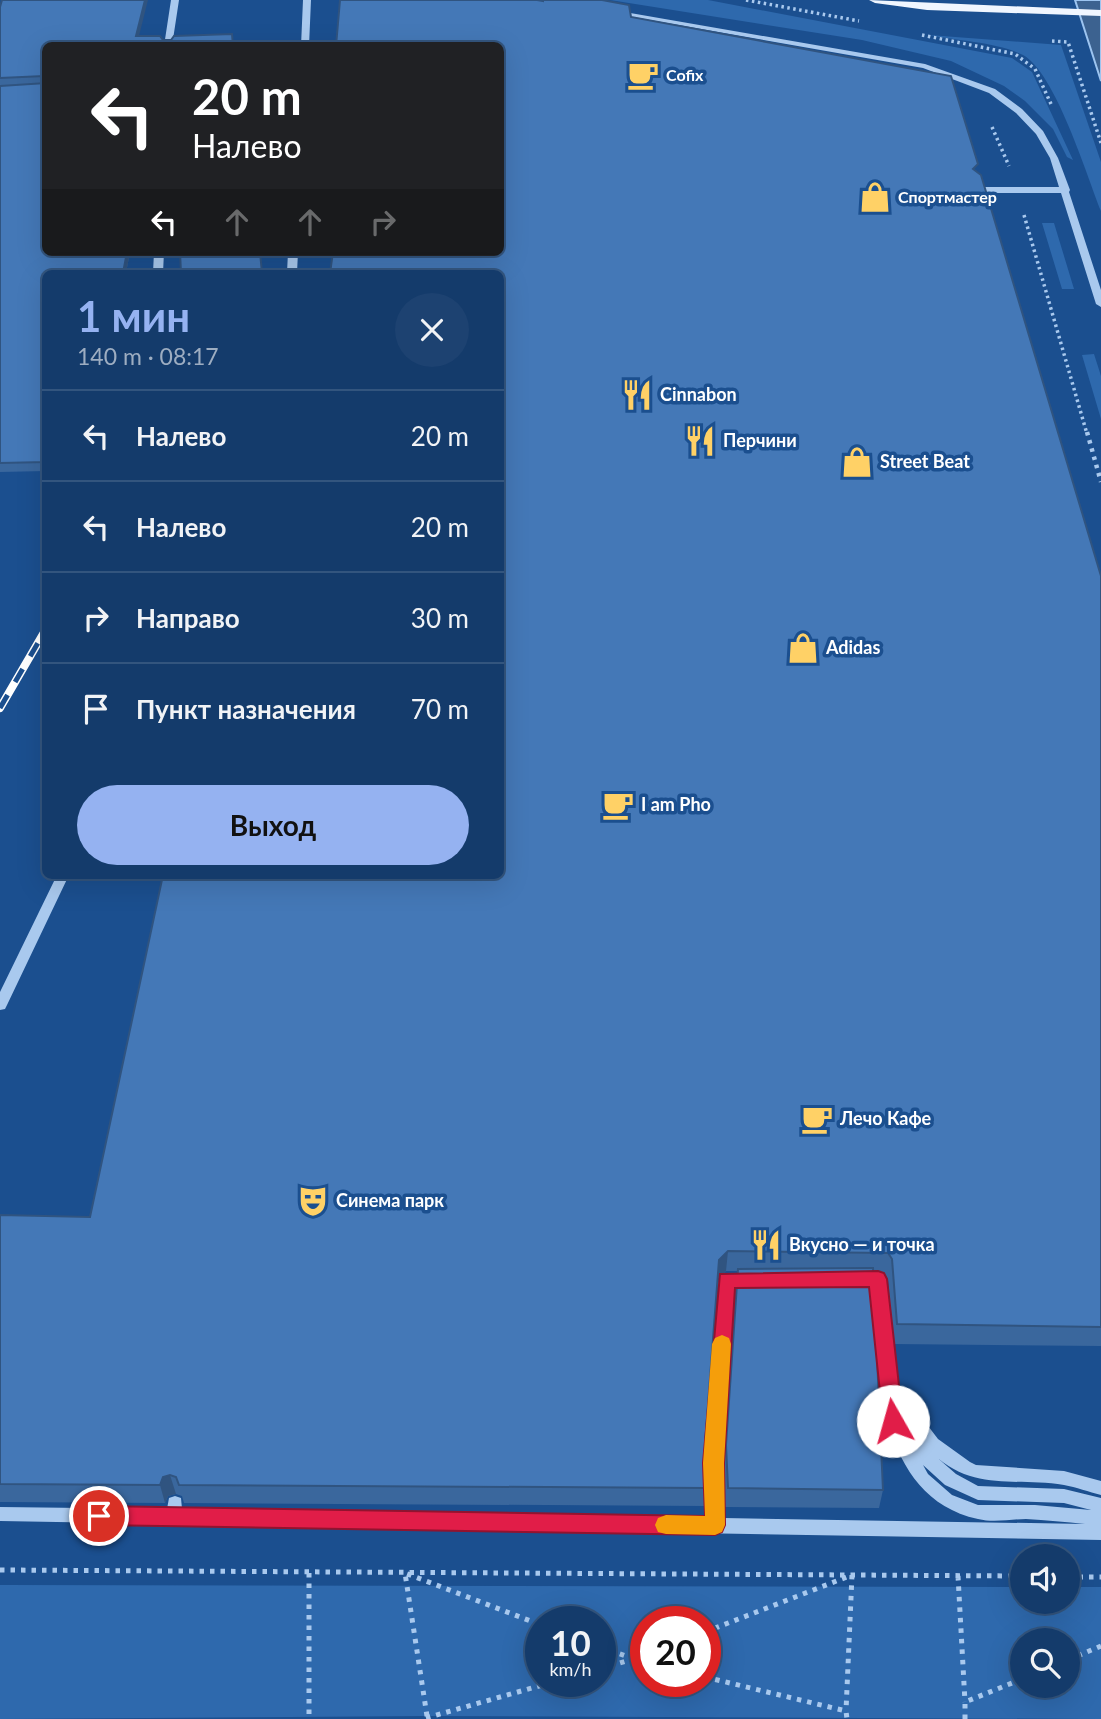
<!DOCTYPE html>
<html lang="ru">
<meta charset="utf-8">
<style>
body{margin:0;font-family:Lato,sans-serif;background:#1d4271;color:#f1f3f6;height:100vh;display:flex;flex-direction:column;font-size:26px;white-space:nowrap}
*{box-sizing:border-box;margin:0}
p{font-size:23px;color:#9dadc1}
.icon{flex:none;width:38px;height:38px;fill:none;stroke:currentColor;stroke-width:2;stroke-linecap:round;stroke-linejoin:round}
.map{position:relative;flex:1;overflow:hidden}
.panel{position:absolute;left:42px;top:270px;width:462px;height:609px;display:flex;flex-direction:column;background:#143b6b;border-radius:10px;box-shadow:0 7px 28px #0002,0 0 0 2px #33557e}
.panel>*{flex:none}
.guide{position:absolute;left:42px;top:42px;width:462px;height:214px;border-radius:10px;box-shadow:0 7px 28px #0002,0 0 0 2px #33557e;background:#202124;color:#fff;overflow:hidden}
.buttons{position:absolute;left:1010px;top:1544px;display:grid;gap:14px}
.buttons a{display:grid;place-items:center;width:70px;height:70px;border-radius:50%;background:#143b6b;box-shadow:0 7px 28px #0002,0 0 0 2px #33557e;font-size:35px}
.speed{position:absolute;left:525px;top:1606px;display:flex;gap:14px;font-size:35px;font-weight:700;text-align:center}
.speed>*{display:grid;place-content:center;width:91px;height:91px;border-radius:50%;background:#143b6b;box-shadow:0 7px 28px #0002,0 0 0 2px #33557e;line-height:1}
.speed small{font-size:18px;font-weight:400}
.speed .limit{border:10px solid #d22;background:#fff;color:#111}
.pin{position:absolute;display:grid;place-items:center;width:60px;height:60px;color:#fff;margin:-30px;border:4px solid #fff;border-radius:50%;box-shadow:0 2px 7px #0007}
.me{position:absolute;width:77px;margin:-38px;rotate:353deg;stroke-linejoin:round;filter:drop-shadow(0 0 5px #0008)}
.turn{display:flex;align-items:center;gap:24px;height:147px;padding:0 35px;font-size:32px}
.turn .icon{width:91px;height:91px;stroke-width:2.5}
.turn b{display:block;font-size:49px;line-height:60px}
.lanes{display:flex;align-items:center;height:66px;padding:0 35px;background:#0003;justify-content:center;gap:35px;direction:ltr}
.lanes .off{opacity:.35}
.round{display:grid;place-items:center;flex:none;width:74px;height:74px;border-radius:37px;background:#1d4271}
.summary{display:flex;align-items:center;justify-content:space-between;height:119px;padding:0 35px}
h1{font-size:42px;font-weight:700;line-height:52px;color:#95b2f1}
.action{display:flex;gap:14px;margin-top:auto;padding:14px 35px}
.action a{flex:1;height:80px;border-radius:42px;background:#95b2f1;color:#111;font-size:28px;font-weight:700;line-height:80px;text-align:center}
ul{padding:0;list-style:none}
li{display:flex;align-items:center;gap:21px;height:91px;padding:0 35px;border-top:2px solid #33557e}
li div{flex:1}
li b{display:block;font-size:26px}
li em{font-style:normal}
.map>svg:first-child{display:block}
.green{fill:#2e69ad;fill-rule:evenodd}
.water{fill:#3c6290;stroke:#9cc4f0;stroke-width:2}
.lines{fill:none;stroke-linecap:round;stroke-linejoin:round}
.path-far2{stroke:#a9c9ee;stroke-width:3.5;stroke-dasharray:2.5 3.5;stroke-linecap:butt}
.path-far1{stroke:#a9c9ee;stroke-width:4.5;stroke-dasharray:3.5 5;stroke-linecap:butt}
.path{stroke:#a9c9ee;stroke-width:5;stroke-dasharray:4.5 6;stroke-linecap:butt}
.minor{fill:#a9c9ee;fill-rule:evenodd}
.major{fill:#f0f6ff;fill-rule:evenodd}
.rail-casing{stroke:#fff;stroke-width:8}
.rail{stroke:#1b4f8f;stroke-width:5;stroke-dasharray:15;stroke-linecap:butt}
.wall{fill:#3a679d}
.shaded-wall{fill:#305480}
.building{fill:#4478b7;stroke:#305480;stroke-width:2}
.route{fill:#e11d48;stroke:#92132f;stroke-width:2}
.slow{fill:#f59e0b}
.labels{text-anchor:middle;stroke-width:7;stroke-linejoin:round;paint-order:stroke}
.far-poi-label{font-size:16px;font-weight:bold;fill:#fff;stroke:#1b4f8f;text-anchor:start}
.poi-label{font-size:18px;font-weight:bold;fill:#fff;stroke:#1b4f8f;text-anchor:start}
</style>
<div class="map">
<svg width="1101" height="1719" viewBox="0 0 1101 1719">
<rect width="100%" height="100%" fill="#1b4f8f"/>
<path class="green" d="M610,0H708L1012,58L1032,72L1073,160L1067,157L1053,129L1025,101L1004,86L951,61L862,40Z
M929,35L1061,45L1101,162V211C1087,176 1055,72 1023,55C997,42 958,41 929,35Z
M1042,223H1054L1074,289H1062Z
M1094,354L1101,376V419L1082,355Z
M0,1585L1022,1587V1601H1068V1587H1101V1719L427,1716L0,1719ZM600,1622V1682H541V1622ZM705,1622V1682H646V1622ZM1022,1640H1068V1685H1022Z"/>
<path class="water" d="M1075,0H1101V81Z"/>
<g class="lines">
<path class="path-far2" d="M746,0L859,21
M922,35L1015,54L1035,69L1051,104
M1052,41L1068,42L1101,143
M992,127L1009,166
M1024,215L1087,434"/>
<path class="path-far1" d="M1087,432L1101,482"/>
<path class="path" d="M0,1570L1022,1576
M309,1573V1719
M958,1576L965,1702
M1068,1577H1101
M705,1632L852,1575L846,1711
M600,1647L646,1663
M1068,1660L1101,1646
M600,1669L646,1655
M705,1677L846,1711L847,1719
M427,1716L405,1573L541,1625
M426,1718L553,1682
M965,1719V1702L1022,1679"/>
<path class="minor" d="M171,0H179L172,46H164Z
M303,0H311L309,46H301Z
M613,10L925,64L995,89L1022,109L1043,131L1058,158L1070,190L1069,192L1101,290V307L1096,304L1061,193H976L972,190L976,187H1059L1050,158L1036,134L1016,113L989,93L923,68L616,14L612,12Z
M154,252H164L163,273H153Z
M288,252H298L297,273H287Z
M57,875H69L7,1005L5,1009L0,1010V992Z
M858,1273L883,1275L885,1279L890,1344L898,1396L901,1395L906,1397L938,1439L970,1462L976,1465L1064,1471L1101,1481V1495C1089,1492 1076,1487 1064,1485C1014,1477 974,1492 933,1454L956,1474L978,1486L1064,1489L1101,1498V1540L0,1521V1507L167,1509L169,1498L175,1496L181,1498L182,1509L707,1518L705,1463L719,1280L721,1276C731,1272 748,1272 758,1276L760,1280L758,1284L733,1286L721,1463L723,1518L1085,1524C1066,1522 1046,1520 1026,1519C1011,1519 994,1523 978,1519C877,1497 877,1368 871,1285L853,1283L851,1279L853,1275ZM923,1465L945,1485L978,1500L1064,1503L1091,1510L1035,1505H978L952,1495L928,1474Z"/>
<path class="major" d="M869,0L1101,10V16L927,10L875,3Z"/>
<defs>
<path id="rail" d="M0,708L46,629"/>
</defs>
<use href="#rail" class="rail-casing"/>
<use href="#rail" class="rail"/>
</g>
<path class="wall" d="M0,7L163,40L233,42L46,46V252H130L126,273H46V471L0,472Z
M631,17L976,172L1101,576V1346L893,1344L888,1279L884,1273L873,1272L883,1490L879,1508L725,1507L724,1463L735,1289L738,1271H726L717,1279L705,1444L706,1488L704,1506L184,1503L182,1496L176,1494L168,1496L165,1503L0,1502V1215L90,1217Z"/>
<path class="shaded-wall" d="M145,0H148L137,44L136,36Z
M127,252H130L126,273H123Z
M728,1251L726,1271L716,1280L719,1260Z
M170,1475L176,1494L168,1496L165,1503L160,1485L163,1477Z"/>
<path class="building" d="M2,0H145L136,36H160L163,40H171L174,36L232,34L233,46H46V79L44,76L0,78V7Z
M340,0H537L543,1V0H602L629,5L631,17L951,76L978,164L973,169L981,175L1101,576V1327L897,1324L892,1259L888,1253L728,1251L719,1260L705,1444L706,1488L179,1485L176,1477L170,1475L163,1477L160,1485L0,1484V1215L90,1217L163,875H500V273H330L333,252H500V46H336Z
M46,83V252H127L123,273H46V462L0,463V86Z
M180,252H260L262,273H181Z
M873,1268L883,1490L728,1488L726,1445L738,1269Z"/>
<path class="route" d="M878,1271L884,1273L887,1279L903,1421L900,1427L893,1430L886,1427L883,1421L869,1287L735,1288L724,1463L725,1525L722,1532L715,1535L99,1525L92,1523L89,1516L92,1509L99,1506L705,1516L703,1463L720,1274Z"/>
<path class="slow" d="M722,1335L729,1338L731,1344L724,1463L725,1525L722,1532L715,1535L666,1534L658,1532L655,1525L658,1518L666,1515L705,1516L703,1463L712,1344L715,1338Z"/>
<defs>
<symbol id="cafe-bare" viewBox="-9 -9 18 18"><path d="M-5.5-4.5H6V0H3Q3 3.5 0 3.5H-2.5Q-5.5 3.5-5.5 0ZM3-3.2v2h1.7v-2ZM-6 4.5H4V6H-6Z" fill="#ffd166" stroke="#1b4f8f" stroke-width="2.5" paint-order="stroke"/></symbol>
<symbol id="shop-bare" viewBox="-9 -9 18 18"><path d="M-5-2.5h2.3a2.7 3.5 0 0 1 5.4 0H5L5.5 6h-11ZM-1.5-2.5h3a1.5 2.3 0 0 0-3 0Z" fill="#ffd166" stroke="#1b4f8f" stroke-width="2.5" paint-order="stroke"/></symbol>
<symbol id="restaurant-bare" viewBox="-9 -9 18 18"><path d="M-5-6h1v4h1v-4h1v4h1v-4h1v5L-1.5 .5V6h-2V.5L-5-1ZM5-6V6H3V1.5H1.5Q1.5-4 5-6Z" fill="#ffd166" stroke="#1b4f8f" stroke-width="2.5" paint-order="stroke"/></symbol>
<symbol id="theatre-bare" viewBox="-9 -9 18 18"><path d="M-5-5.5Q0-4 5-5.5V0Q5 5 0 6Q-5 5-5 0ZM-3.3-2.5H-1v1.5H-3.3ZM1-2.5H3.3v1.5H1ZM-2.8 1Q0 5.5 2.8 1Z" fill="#ffd166" stroke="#1b4f8f" stroke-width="2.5" paint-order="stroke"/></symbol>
</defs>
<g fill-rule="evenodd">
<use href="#cafe-bare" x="621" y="53" width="44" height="44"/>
<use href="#shop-bare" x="853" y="175" width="44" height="44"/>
<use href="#restaurant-bare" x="615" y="373" width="44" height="44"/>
<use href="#restaurant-bare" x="678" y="419" width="44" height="44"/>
<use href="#shop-bare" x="835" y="440" width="44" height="44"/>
<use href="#shop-bare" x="781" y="626" width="44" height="44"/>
<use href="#cafe-bare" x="596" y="783" width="44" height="44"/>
<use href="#cafe-bare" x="795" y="1097" width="44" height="44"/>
<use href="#theatre-bare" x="291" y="1179" width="44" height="44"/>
<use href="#restaurant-bare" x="744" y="1223" width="44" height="44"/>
</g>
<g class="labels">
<g class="far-poi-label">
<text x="666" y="81">Cofix</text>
<text x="898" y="203">Спортмастер</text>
</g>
<g class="poi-label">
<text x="660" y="401">Cinnabon</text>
<text x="723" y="447">Перчини</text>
<text x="880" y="468">Street Beat</text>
<text x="826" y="654">Adidas</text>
<text x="641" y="811">I am Pho</text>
<text x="840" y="1125">Лечо Кафе</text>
<text x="336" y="1207">Синема парк</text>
<text x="789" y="1251">Вкусно — и точка</text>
</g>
</g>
</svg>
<div class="buttons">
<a><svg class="icon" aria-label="sound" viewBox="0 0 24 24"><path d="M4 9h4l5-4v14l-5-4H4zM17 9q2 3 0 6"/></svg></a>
<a><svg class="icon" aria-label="search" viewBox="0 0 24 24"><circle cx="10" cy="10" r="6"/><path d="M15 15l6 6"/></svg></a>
</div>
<div class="speed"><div>10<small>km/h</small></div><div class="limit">20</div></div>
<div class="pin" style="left:99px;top:1516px;background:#d93025"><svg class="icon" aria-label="arrive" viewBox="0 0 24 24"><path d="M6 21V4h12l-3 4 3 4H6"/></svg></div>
<svg class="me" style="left:893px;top:1421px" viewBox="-20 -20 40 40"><circle r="19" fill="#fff"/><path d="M0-13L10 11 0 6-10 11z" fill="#e11d48"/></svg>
<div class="guide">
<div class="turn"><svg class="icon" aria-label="left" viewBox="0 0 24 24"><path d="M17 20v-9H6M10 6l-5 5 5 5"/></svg><div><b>20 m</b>Налево</div></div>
<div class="lanes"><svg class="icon" aria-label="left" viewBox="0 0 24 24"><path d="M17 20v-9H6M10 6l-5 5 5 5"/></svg><svg class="icon off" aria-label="ahead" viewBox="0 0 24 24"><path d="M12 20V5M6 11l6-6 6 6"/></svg><svg class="icon off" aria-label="ahead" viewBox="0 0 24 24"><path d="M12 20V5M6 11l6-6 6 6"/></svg><svg class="icon off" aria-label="right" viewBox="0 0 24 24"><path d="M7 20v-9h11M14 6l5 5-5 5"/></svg></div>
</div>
<section class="panel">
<div class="summary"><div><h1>1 мин</h1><p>140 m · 08:17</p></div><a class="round"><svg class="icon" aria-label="close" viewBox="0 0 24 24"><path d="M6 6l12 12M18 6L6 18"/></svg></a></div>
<ul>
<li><svg class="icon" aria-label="left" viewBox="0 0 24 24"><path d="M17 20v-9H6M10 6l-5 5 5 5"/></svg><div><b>Налево</b></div><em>20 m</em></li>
<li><svg class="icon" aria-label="left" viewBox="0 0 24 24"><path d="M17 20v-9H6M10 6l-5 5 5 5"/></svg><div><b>Налево</b></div><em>20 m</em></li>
<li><svg class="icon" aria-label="right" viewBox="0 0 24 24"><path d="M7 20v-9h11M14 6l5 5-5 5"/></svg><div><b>Направо</b></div><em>30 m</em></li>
<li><svg class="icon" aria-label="arrive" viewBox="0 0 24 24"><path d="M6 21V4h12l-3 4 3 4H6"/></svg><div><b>Пункт назначения</b></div><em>70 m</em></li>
</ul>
<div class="action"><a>Выход</a></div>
</section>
</div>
